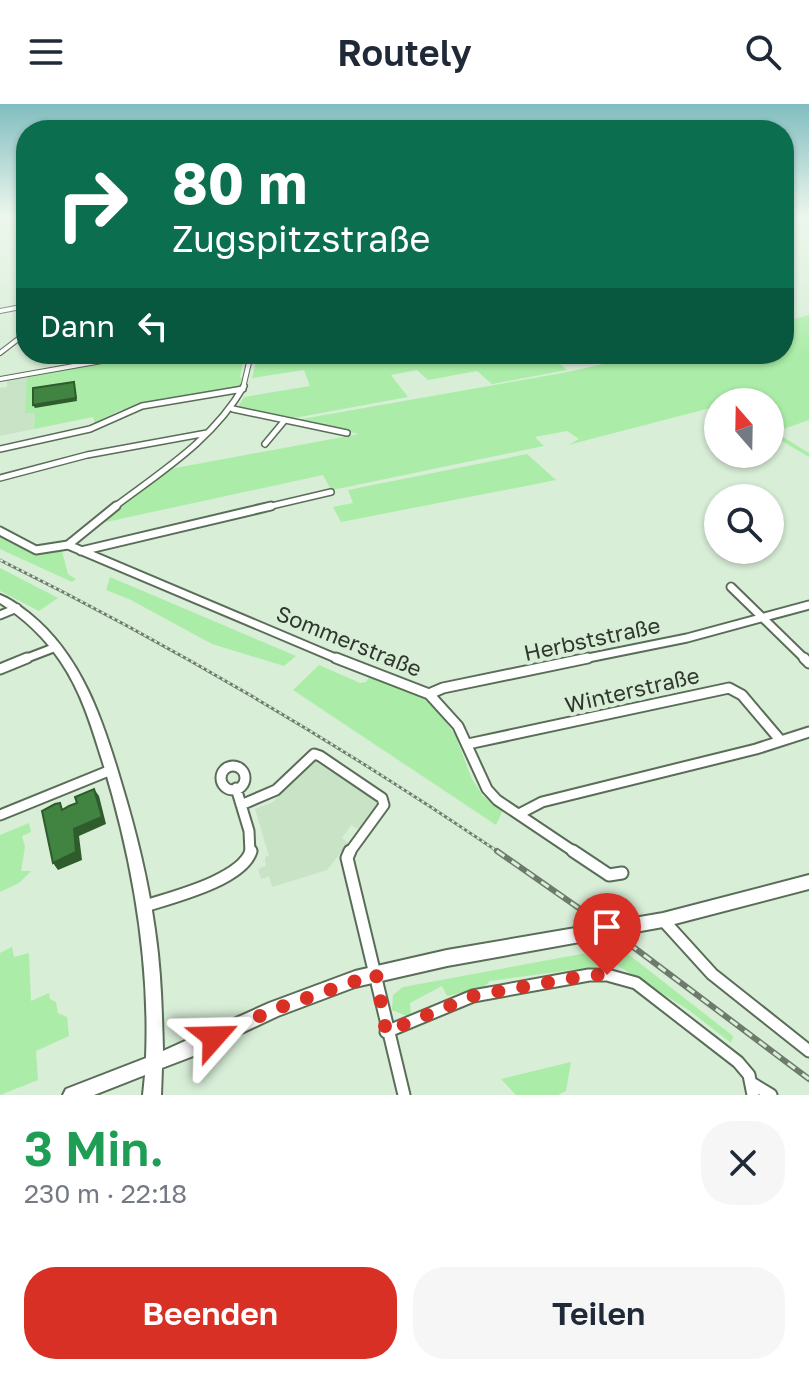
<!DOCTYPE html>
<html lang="de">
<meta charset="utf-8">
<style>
body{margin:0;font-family:"Golos Text",sans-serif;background:#f6f6f7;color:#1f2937;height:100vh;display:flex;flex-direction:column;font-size:30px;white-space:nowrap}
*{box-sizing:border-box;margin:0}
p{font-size:26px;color:#747a83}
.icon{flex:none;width:44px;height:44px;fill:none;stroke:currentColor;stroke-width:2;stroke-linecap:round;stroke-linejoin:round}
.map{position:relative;height:991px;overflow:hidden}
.details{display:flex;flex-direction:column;background:#fff;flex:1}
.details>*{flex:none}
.hud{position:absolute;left:16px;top:16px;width:778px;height:244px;border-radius:32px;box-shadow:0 2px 6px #0004;background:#0b6e4f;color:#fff;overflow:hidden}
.needle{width:52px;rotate:340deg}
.buttons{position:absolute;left:704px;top:284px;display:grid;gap:16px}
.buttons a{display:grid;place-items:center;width:80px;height:80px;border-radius:50%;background:#fff;box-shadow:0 2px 6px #0004;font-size:40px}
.pin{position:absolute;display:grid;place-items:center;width:68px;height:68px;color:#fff;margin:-82px -34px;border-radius:50% 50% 50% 0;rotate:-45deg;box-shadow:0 0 8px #0007}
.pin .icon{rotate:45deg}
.me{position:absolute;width:88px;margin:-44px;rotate:65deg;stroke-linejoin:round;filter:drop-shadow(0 0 6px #0008)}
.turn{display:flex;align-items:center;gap:28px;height:168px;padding:0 24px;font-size:36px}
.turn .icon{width:104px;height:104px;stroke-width:2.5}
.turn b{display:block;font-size:56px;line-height:68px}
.then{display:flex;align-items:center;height:76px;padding:0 24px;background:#0003;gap:16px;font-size:30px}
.round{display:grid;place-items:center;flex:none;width:84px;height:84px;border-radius:32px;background:#f6f6f7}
.headline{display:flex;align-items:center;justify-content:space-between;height:136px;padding:0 24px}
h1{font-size:48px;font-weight:600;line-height:60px;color:#1e9e55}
.action{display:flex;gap:16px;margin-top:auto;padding:16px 24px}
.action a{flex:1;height:92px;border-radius:32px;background:#d93025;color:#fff;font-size:32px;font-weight:600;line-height:92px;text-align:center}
.action a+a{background:#f6f6f7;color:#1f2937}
header{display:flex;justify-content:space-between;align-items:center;height:104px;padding:0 24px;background:#fff;font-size:36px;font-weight:600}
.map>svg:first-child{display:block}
.built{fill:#c8e3c6}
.green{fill:#abeda8}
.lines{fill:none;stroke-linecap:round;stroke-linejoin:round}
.street-far4-casing{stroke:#5a6d58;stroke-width:6}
.street-far3-casing{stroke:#5a6d58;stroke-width:8}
.street-far2-casing{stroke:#5a6d58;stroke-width:11}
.street-far1-casing{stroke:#5a6d58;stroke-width:13}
.street-casing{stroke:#5a6d58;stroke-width:15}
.secondary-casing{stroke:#5a6d58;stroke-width:4}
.street-far4{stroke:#fff;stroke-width:4}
.street-far3{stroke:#fff;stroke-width:5}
.street-far2{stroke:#fff;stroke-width:7}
.street-far1{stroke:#fff;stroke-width:9}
.street{stroke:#fff;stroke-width:11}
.secondary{fill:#fff;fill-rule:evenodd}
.rail-far1-casing{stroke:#6d7a6c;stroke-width:3}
.rail-casing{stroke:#6d7a6c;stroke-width:6}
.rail-far1{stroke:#d8eed7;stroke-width:2;stroke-dasharray:3;stroke-linecap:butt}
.rail{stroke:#d8eed7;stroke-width:3;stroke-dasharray:9;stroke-linecap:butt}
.shaded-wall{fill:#2e5c2d}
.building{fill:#418340;stroke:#2e5c2d;stroke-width:2}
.route{stroke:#d93025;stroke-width:14;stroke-dasharray:0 25.2}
.labels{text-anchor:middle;stroke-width:8;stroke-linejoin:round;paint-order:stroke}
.street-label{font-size:22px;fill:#2f372e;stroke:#d8eed7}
</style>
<header><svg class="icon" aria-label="menu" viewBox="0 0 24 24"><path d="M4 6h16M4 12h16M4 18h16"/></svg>Routely<svg class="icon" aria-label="search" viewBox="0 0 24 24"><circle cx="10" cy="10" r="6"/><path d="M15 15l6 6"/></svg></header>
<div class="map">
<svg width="809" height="991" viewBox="0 0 809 991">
<rect width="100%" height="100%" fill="#d8eed7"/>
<path class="built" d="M27,273L26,310L35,309L34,325L0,332V284L7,283V276Z
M311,655L374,692L378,700L358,725L351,721L342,734L348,739L327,766L272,783L269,772L261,775L258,765L266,762L265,753L269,752L255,705L273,698Z"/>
<path class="green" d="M809,211V316L775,328L809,349V353L770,330V298H718V302L568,341L579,335L567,327L535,333L544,342L347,383L331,386L323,371L97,420L170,365L359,330L296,316L568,268L648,250H784V218Z
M151,250H244L240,274H244L240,283L146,300L118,307L95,319L93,313L34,325L35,309L25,310L27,273Z
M258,250H548L567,266L492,280L477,267L428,276L417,266L391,271L408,293L289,315L238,303L244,293L310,282L304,266L252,274Z
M527,350L556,376L341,418L333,403L353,399L348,386Z
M0,432L38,449L62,447L68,470L76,475L72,478L0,445Z
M0,464L58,494L39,507L0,487Z
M110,473L296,552L284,562L212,540L129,495L106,486Z
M319,561L360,579L366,578L370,572L422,592L438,607L455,631L472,675L483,692L503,706L496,721L293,586Z
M29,719L31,728L22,732L25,743L21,767H31L19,779L0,788V731Z
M12,843L14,853L29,849L31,897L49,889L50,895L56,898L58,909L67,913L69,932L36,947L38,976L0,991V849Z
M619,843L733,932L731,939L690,907L615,860L490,877L484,883L447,892L442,882L410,899L411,909L407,912L392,906L393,891L403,883Z
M571,958L566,987L558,991H516L501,975Z"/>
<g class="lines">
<defs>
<path id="street-far4" d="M0,207L26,202
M0,249L26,229
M0,275L141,250
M243,284L251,250"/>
<path id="street-far3" d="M233,305L347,329
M265,340L285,316
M0,345L90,325L142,302L243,285
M0,374L87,351L207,329
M113,404C162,367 213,336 244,282
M263,404L331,388"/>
<path id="street-far2" d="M0,427L36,446L68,441L340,556
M68,441L116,402
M81,447L271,402
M731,483L806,556
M0,511L17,504
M22,556L56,543
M578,556L687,534L809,501"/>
<path id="street-far1" d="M336,554L429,590L458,622L487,685L497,696L576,749
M804,554L809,559
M0,565L27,554
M429,590L443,584L588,554
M468,640L729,584L742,591L781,637
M221 674a12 12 0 1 1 24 0a12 12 0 1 1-24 0Z
M236,684L249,727L250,749
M241,701L276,686L314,650L320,652L382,694L384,701L349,749
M519,710L542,698L756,645L809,628
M0,711L111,666"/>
<path id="street" d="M350,747L347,754L404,991
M573,747L609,771L622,769
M145,802C173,793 242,776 251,747
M663,816L712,870L809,947
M386,928L473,892L589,871H607L636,879L738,958L749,971L753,991
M753,980L771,991"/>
<path id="secondary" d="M0,491C11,495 21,503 30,510C82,552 103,617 121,678C136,727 148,776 155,826C161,866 162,907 163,947L269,899L355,867L447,846L663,809L809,771V785L663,823L447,862L355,883L278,912L191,953L162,964L161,991H143L145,971L94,991H63L66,985L146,954C150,854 132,754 103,659C92,624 82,589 61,558C45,534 24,514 0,499Z"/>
</defs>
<use href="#street-far4" class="street-far4-casing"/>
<use href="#street-far3" class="street-far3-casing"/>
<use href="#street-far2" class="street-far2-casing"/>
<use href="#street-far1" class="street-far1-casing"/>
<use href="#street" class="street-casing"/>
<use href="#secondary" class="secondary-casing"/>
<use href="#street-far4" class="street-far4"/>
<use href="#street-far3" class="street-far3"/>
<use href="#street-far2" class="street-far2"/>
<use href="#street-far1" class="street-far1"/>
<use href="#street" class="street"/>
<use href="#secondary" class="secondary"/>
<defs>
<path id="rail-far1" d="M0,456C174,542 339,640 500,749"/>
<path id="rail" d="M497,747L616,830L809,975"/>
</defs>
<use href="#rail-far1" class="rail-far1-casing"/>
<use href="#rail" class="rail-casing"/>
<use href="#rail-far1" class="rail-far1"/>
<use href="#rail" class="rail"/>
</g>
<path class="shaded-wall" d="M74,278L77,297L35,304L33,301Z
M94,685L99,692L106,720L79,732L82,756L58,766L53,759L74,725Z"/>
<path class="building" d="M74,278L76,294L33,301V284Z
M94,685L102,713L74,725L76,748L53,759L42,707L55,700L60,699L62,706L69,702L77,699L75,693Z"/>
<linearGradient id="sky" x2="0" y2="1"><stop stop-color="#81bdc0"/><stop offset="0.45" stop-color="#edf7ed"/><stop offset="1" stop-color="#edf7ed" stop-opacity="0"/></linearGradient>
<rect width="809" height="251" fill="url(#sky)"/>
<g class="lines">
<path class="route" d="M214,933L275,905L376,870L386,928L473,892L589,871H607"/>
</g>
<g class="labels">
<g class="street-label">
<text transform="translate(592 535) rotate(-12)" y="8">Herbststraße</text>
<text transform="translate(349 537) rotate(22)" y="8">Sommerstraße</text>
<text transform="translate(632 586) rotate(-13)" y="8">Winterstraße</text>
</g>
</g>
</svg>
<div class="buttons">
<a><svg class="needle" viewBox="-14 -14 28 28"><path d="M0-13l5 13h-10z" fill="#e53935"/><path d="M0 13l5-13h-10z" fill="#747a83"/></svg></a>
<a><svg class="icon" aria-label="search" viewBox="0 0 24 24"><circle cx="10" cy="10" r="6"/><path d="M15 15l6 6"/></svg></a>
</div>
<div class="pin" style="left:607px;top:871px;background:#d93025"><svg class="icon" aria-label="arrive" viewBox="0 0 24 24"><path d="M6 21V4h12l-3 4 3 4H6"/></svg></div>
<svg class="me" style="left:214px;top:933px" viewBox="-20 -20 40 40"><path d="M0-17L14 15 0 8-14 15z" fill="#d93025" stroke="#fff" stroke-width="4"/></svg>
<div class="hud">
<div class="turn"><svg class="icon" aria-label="right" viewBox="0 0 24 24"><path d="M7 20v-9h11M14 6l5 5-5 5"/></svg><div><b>80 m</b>Zugspitzstraße</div></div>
<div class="then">Dann<svg class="icon" aria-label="left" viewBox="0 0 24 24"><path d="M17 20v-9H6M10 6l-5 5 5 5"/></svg></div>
</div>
</div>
<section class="details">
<div class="headline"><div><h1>3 Min.</h1><p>230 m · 22:18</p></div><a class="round"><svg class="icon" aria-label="close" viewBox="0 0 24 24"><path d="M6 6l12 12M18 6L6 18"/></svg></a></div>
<div class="action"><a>Beenden</a><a>Teilen</a></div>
</section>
